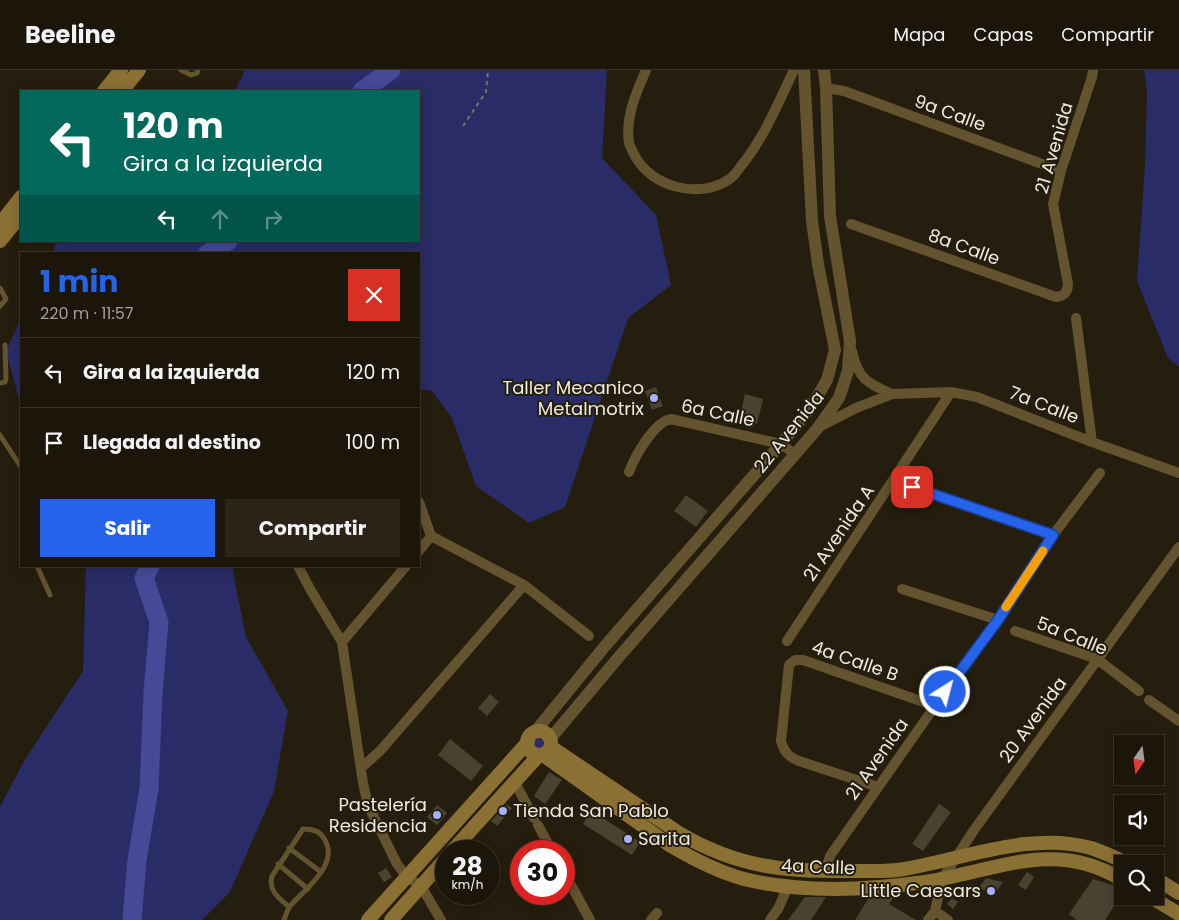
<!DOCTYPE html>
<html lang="es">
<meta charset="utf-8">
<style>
body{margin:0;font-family:Poppins,sans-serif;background:#292318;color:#f1f3f6;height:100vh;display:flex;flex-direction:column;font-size:19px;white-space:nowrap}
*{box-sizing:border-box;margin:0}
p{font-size:16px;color:#a09f9c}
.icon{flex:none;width:28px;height:28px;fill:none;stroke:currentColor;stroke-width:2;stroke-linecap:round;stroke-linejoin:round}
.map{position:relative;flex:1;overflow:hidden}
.details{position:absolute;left:20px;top:182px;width:400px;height:315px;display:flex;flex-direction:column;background:#1c160a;border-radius:0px;box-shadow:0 2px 12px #0003,0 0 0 1px #3a352b}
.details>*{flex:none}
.hud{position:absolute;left:20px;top:20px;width:400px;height:152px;border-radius:0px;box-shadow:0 2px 12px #0003,0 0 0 1px #3a352b;background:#00695c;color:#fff;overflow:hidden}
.needle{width:32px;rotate:194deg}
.buttons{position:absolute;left:1114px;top:665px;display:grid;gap:10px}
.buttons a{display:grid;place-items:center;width:50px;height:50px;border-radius:0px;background:#1c160a;box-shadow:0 2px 12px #0003,0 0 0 1px #3a352b;font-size:25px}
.speed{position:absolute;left:435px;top:770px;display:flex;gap:10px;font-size:25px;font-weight:700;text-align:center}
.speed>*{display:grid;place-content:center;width:65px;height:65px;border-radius:50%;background:#1c160a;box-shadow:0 2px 12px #0003,0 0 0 1px #3a352b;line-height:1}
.speed small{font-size:12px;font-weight:400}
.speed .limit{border:8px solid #d22;background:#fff;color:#111}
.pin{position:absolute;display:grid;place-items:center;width:42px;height:42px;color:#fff;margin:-21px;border-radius:10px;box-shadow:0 2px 8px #0006}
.me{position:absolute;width:55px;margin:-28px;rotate:36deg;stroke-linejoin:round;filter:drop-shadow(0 0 4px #0008)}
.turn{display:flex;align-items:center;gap:18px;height:105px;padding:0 20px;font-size:22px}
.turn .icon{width:65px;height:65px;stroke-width:2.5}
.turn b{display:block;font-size:35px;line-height:42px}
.lanes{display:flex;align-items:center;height:48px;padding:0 20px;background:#0003;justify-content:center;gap:25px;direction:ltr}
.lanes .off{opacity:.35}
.round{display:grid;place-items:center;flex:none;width:52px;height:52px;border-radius:0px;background:#292318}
.overview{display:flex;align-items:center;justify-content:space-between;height:85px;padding:0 20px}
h1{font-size:30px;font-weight:700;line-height:38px;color:#2563eb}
.button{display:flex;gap:10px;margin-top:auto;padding:10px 20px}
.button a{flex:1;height:58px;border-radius:0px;background:#2563eb;color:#fff;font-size:20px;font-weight:700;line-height:58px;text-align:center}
.button a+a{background:#292318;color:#f1f3f6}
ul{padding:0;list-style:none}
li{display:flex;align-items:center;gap:15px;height:70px;padding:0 20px;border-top:1px solid #3a352b}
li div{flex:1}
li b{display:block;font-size:19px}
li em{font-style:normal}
header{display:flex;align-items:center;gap:30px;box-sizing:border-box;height:70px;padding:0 25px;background:#1c160a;border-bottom:1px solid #3a352b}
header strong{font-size:24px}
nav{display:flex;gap:28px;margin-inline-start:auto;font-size:18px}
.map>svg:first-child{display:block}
.green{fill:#292c66}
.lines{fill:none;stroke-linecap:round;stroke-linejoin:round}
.river{stroke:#454a98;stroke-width:19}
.building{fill:#4a4231}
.path{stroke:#797365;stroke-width:2;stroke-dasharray:4 4;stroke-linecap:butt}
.service{stroke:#64532f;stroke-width:5}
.minor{stroke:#64532f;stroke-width:10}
.tertiary{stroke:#64532f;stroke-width:12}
.secondary{stroke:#8b7034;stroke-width:14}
.route-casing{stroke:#184099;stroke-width:12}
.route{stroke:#2563eb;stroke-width:9}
.slow{stroke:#f59e0b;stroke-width:9}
.poi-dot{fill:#a6b1fc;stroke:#251e0e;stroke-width:2}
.labels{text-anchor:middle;stroke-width:4;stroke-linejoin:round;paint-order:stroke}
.street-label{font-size:18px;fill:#eeeadf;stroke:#251e0e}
.poi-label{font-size:18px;fill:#eeeadf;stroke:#251e0e;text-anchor:end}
</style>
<header>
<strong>Beeline</strong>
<nav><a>Mapa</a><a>Capas</a><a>Compartir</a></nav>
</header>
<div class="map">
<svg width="1179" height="850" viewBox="0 0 1179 850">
<rect width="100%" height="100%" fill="#251e0e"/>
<path class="green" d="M245,0H607L602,88L656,145L671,215L628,248L565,437L529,453L476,416L452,348L432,321L419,319V184H52L57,171H419V21H235Z
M1144,0H1179V297L1168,288L1137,211L1145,96L1147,22Z
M21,249V337L6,281Z
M86,496H233L234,508L246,567L288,641L274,721L230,822L202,850H0V737L24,691L83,601Z
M532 673a7 7 0 1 1 14 0a7 7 0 1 1-14 0Z"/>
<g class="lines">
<path class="river" d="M362,21L391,0
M207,184L228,171
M132,850L137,790L149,719L153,622L159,552L144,508L150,496"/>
</g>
<path class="building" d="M656,317L663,336L652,340L645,321Z
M745,324L763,329L757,354L739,350Z
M686,425L708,441L696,457L674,441Z
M490,624L499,632L487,646L478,638Z
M450,669L483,696L471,711L438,685Z
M549,702L562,710L545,734L534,726Z
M507,734L512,738L497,756L491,751Z
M939,734L951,742L923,781L912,774Z
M437,735L447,743L437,755L427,747Z
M592,741L640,772L632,785L583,754Z
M386,798L392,807L384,812L378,803Z
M1027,802L1034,807L1026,820L1018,815Z
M986,808L1003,812L993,826L979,817Z
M1093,809L1113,815L1122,822V824L1105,850H1077L1069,844Z
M895,825L889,834L916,850H855L870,826Z
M805,827H826L811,850H788Z
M952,828L958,832L953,839L947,834Z"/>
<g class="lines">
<path class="path" d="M463,56L486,22L488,0"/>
<path class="service" d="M181,0L191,5L197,3L198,0
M0,218L6,229L0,236
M0,313L5,312L6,309L5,275
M0,365L21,397
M37,496L50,525
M289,778L321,802
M278,794L308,819
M284,850C286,845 287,840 290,836C305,819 342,793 323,767C319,760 311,759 303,759L272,806C268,821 279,828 289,837"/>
<path class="minor" d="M646,0C636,24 625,46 629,73C630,77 633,82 635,86C652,118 702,130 731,108C735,105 738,100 741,96C764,68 778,33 794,0
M826,18L844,21L1061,101
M851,154L1056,227C1064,226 1068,222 1068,214L1053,134L1061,101L1092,7L1093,0
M1076,248L1092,372
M852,281C858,309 867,313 892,324
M819,357L856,338L892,324L951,322L977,327L1092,372L1179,403
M629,402C635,386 654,352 671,349L781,374L795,384
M912,417L1053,465
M419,432L431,466L524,515L589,566
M419,481L431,466
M298,496L310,519L342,572L363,713L368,735L397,794L407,807L421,816L441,850
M902,519L998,550
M1015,561L1097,589L1139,621
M787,571L951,322
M342,572L406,496
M1149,630L1179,651
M361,698L380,681L524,515
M514,711L534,748
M878,717L799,691C789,687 784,682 781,671L789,595L795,590H803L935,636
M538,755L552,781
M564,802L590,850
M825,802L830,786L935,636L998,550L1053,465L1100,403
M935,841L948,850
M651,850L657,843
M770,850L778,839L788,816
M928,850L935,841L942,809L974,760L1179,477"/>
<path class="tertiary" d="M534,663L605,576L781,374L809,340L827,310L835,280L818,194L812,151L804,0
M550,669L618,588L817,359L839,328L848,301L850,271L830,146L826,18L824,0"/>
<path class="secondary" d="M104,21L121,0
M122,21L139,0
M0,154L21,127
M0,171L21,145
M527 673a12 12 0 1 1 24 0a12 12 0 1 1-24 0Z
M551,677L679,763C738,798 787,802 854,801C870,801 888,802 904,799C963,789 1031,761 1091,778C1104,782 1117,789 1130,794
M543,685L671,776C695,790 718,802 744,809C800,823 868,820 925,812C995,801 1055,768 1122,810
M452,781L539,685
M1155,808L1179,823
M1149,826L1179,844
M368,850L528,672
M391,850L446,788"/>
</g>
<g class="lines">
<defs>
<path id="route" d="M912,417L1053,465L998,550L945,622"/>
</defs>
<use href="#route" class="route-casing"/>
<use href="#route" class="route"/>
<path class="slow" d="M1006,537L1043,481"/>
</g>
<g class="poi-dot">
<circle cx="654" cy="328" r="5"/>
<circle cx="503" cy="741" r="5"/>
<circle cx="437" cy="745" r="5"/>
<circle cx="628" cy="769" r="5"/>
<circle cx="991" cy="821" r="5"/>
</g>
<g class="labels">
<g class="street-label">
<text transform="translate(950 43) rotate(20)" y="6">9a Calle</text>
<text transform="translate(1054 78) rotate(-74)" y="6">21 Avenida</text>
<text transform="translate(964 177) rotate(20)" y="6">8a Calle</text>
<text transform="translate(1044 335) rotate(21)" y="6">7a Calle</text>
<text transform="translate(718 343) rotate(12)" y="6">6a Calle</text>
<text transform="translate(789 362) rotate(-51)" y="6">22 Avenida</text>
<text transform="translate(839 463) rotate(-56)" y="6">21 Avenida A</text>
<text transform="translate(1072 566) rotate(22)" y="6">5a Calle</text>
<text transform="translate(855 591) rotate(19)" y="6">4a Calle B</text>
<text transform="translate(1033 650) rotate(-54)" y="6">20 Avenida</text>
<text transform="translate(877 689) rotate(-55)" y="6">21 Avenida</text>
<text transform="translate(818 797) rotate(2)" y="6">4a Calle</text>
</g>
<g class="poi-label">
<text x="644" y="324">Taller Mecanico<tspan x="644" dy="21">Metalmotrix</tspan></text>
<text x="427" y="741">Pastelería<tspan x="427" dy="21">Residencia</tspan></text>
<text x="513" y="747" text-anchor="start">Tienda San Pablo</text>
<text x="638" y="775" text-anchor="start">Sarita</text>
<text x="981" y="827">Little Caesars</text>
</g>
</g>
</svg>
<div class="buttons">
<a><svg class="needle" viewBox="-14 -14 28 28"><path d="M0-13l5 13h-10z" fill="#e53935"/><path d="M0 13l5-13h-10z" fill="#a09f9c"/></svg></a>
<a><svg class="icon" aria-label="sound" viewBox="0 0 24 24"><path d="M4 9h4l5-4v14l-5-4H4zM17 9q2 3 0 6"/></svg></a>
<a><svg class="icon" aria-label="search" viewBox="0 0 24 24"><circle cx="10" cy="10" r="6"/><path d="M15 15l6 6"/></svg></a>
</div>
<div class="speed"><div>28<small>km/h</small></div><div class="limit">30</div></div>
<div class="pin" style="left:912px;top:417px;background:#d93025"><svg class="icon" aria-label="arrive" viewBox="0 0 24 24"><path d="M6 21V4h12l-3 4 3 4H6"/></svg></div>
<svg class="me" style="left:945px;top:622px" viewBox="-20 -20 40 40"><circle r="17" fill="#2563eb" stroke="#fff" stroke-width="3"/><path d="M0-11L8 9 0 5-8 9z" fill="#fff"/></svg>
<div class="hud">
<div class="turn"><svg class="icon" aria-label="left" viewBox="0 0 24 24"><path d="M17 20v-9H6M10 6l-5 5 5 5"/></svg><div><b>120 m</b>Gira a la izquierda</div></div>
<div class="lanes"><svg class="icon" aria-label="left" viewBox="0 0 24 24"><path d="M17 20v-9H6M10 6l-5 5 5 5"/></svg><svg class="icon off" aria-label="ahead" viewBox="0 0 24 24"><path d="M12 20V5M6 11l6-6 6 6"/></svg><svg class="icon off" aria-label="right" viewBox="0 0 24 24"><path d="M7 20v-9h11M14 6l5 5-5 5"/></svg></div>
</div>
<section class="details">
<div class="overview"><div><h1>1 min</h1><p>220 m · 11:57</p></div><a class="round" style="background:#d93025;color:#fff"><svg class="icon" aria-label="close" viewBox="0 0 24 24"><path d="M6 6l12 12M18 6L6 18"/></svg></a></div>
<ul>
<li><svg class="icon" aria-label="left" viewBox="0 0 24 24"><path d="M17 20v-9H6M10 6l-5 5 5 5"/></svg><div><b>Gira a la izquierda</b></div><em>120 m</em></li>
<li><svg class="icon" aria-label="arrive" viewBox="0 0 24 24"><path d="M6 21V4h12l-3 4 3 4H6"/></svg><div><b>Llegada al destino</b></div><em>100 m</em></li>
</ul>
<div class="button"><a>Salir</a><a>Compartir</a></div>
</section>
</div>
